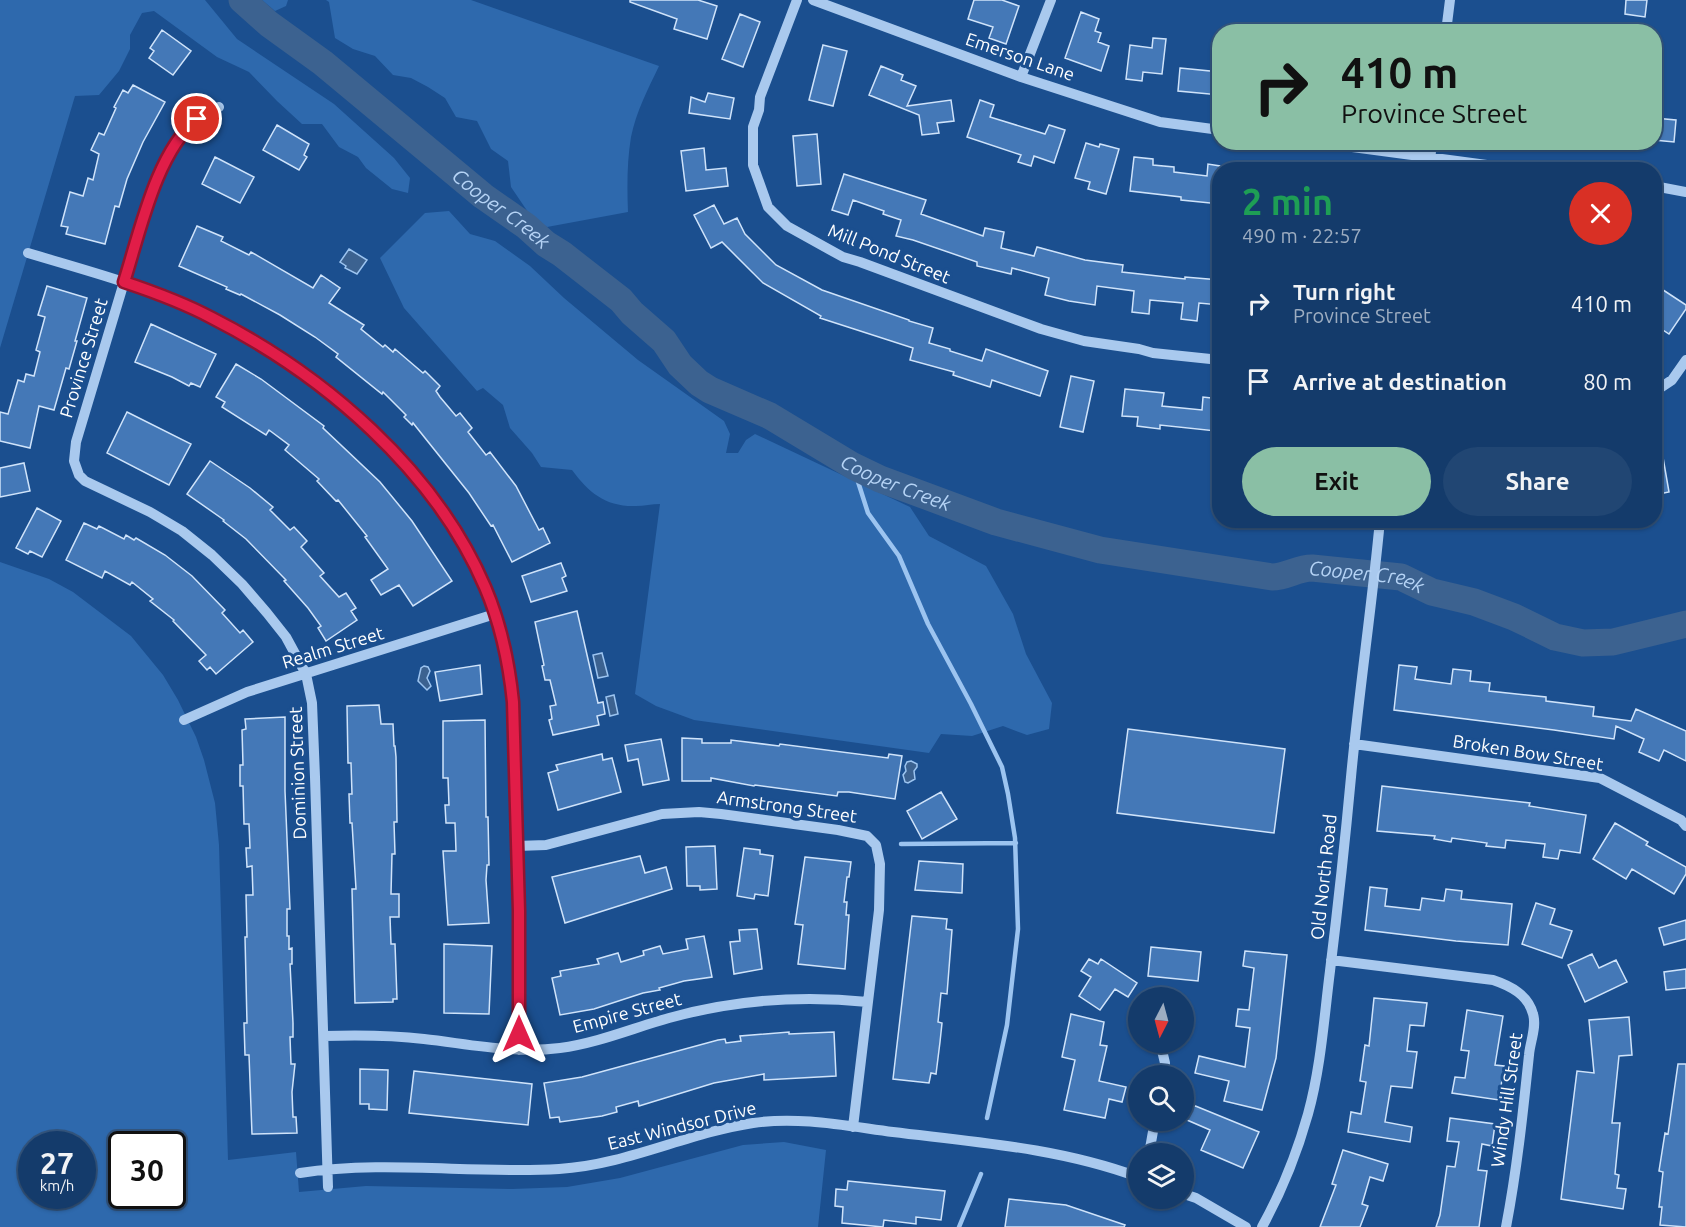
<!DOCTYPE html>
<meta charset="utf-8">
<style>
body{margin:0;font-family:Ubuntu,sans-serif;background:#214673;color:#f1f3f6;height:100vh;display:flex;flex-direction:column;font-size:22px;white-space:nowrap}
*{box-sizing:border-box;margin:0}
p{font-size:20px;color:#9dadc1}
.icon{flex:none;width:33px;height:33px;fill:none;stroke:currentColor;stroke-width:2;stroke-linecap:round;stroke-linejoin:round}
.map{position:relative;flex:1;overflow:hidden}
.drawer{position:absolute;left:1212px;top:162px;width:450px;height:366px;display:flex;flex-direction:column;background:#143b6b;border-radius:24px;box-shadow:0 2px 4px #0004,0 0 0 2px #33557e}
.drawer>*{flex:none}
.top-card{position:absolute;left:1212px;top:24px;width:450px;height:126px;border-radius:24px;box-shadow:0 2px 4px #0004,0 0 0 2px #33557e;background:#8abfa5;color:#111;overflow:hidden}
.needle{width:39px;rotate:186deg}
.tools{position:absolute;left:1128px;top:987px;display:grid;gap:12px}
.tools a{display:grid;place-items:center;width:66px;height:66px;border-radius:50%;background:#143b6b;box-shadow:0 2px 4px #0004,0 0 0 2px #33557e;font-size:30px}
.speed{position:absolute;left:18px;top:1131px;display:flex;gap:12px;font-size:30px;font-weight:700;text-align:center}
.speed>*{display:grid;place-content:center;width:78px;height:78px;border-radius:50%;background:#143b6b;box-shadow:0 2px 4px #0004,0 0 0 2px #33557e;line-height:1}
.speed small{font-size:15px;font-weight:400}
.speed .limit{border:3px solid #111;border-radius:9px;background:#fff;color:#111}
.pin{position:absolute;display:grid;place-items:center;width:51px;height:51px;color:#fff;margin:-26px;border:3px solid #fff;border-radius:50%;box-shadow:0 2px 6px #0007}
.me{position:absolute;width:66px;margin:-33px;rotate:0deg;stroke-linejoin:round;filter:drop-shadow(0 0 4px #0008)}
.turn{display:flex;align-items:center;gap:21px;height:126px;padding:0 30px;font-size:27px}
.turn .icon{width:78px;height:78px;stroke-width:2.5}
.turn b{display:block;font-size:42px;line-height:51px}
.round{display:grid;place-items:center;flex:none;width:63px;height:63px;border-radius:32px;background:#214673}
.summary{display:flex;align-items:center;justify-content:space-between;height:102px;padding:0 30px}
h1{font-size:36px;font-weight:700;line-height:45px;color:#1e9e55}
.cta{display:flex;gap:12px;margin-top:auto;padding:12px 30px}
.cta a{flex:1;height:69px;border-radius:36px;background:#8abfa5;color:#111;font-size:24px;font-weight:700;line-height:69px;text-align:center}
.cta a+a{background:#214673;color:#f1f3f6}
ul{padding:0;list-style:none}
li{display:flex;align-items:center;gap:18px;height:78px;padding:0 30px}
li div{flex:1}
li b{display:block;font-size:22px}
li em{font-style:normal}
.map>svg:first-child{display:block}
.green{fill:#2e69ad;fill-rule:evenodd}
.water{fill:#3c6290;stroke:#9cc4f0;stroke-width:1.5}
.lines{fill:none;stroke-linecap:round;stroke-linejoin:round}
.stream{stroke:#9cc4f0;stroke-width:4.5}
.river{stroke:#3c6290;stroke-width:27}
.building{fill:#4478b7;stroke:#cfe3fa;stroke-width:1.5}
.minor{stroke:#a9c9ee;stroke-width:10}
.route-casing{stroke:#92132f;stroke-width:15}
.route{stroke:#e11d48;stroke-width:10}
.labels{text-anchor:middle;stroke-width:6;stroke-linejoin:round;paint-order:stroke}
.street-label{font-size:18px;fill:#fff;stroke:#1b4f8f}
.water-label{font-size:20px;font-style:italic;fill:#b5d3f5;stroke:#1b4f8f}
</style>
<div class="map">
<svg width="1686" height="1227" viewBox="0 0 1686 1227">
<rect width="100%" height="100%" fill="#1b4f8f"/>
<path class="green" d="M0,0H205L237,39L334,104L394,158L410,178L408,193L392,189L366,168L358,157L339,147L322,124H302L277,101L249,72L217,57L154,11L142,13L130,35V49L119,71L99,95L75,96L0,348Z
M262,0H288L286,6L275,11Z
M326,0H471L659,66C648,89 636,112 631,137C627,161 627,187 628,212L547,227L532,218L511,187L508,161L491,149L477,121L456,117L445,98L428,87L411,78L393,75L375,56L353,49L335,38L329,2Z
M449,211L470,234L495,241L530,266L564,298L638,360L724,421L730,434L726,453H738L746,440L755,434L910,507L929,536L986,566L1013,614L1026,654L1052,703L1049,729L1027,735L1003,726L972,736L941,734L929,753L694,720L656,706L635,694L660,504C652,504 644,506 636,506C606,507 589,493 572,470L541,467L532,453L510,428L503,405L483,388L477,391L404,308L380,258L425,213Z
M0,562L49,579L73,592L131,636L163,675L178,700L196,737L204,760L215,803L219,845L228,1160L296,1152L299,1192L366,1186L512,1189L567,1187L620,1178L743,1145L784,1142L826,1150L818,1227H0ZM32,1144H82V1196H32ZM122,1144H172V1196H122Z"/>
<path class="water" d="M349,249L367,260L357,274L345,268L346,266L340,262Z
M602,653L608,676L598,678L593,655Z
M424,666L428,667L430,671L427,678L431,686L427,690L418,681L421,668Z
M614,695L618,714L610,716L606,697Z
M911,761L917,764V767L914,771L915,779L908,783L905,782L903,775L906,771L905,766L907,762Z"/>
<g class="lines">
<path class="stream" d="M853,466L868,513L899,556L928,624L971,704L1002,767L1008,794L1015,838L1018,929L1007,1025L987,1118
M901,844L1016,843
M959,1227L981,1174"/>
<path class="river" id="s1" d="M242,0L269,24L323,63L483,196L526,226L546,244L562,254L621,300L632,313L664,341L680,365L699,383L710,390L770,416L853,466L880,479L996,522L1100,550L1272,577C1287,577 1297,568 1312,568L1401,577L1432,592L1474,602L1514,617L1555,637L1583,643L1613,642L1686,624"/>
</g>
<path class="building" d="M630,0H698L717,6L707,39L674,29L677,19L630,2Z
M974,0H1002L1019,6L1006,44L989,38L993,27L968,19Z
M1626,0H1647L1645,17L1625,14Z
M1081,12L1099,19L1095,31L1101,33L1098,42L1109,46L1101,71L1065,58Z
M740,14L760,22L743,67L722,59Z
M162,30L191,51L173,75L149,58L154,51L150,48Z
M1153,38L1166,39L1162,74L1143,72L1142,81L1126,79L1130,45L1152,48Z
M823,45L847,51L833,106L809,100Z
M881,66L903,75L901,80L916,86L907,106L951,100L954,121L937,123L939,133L922,135L919,115L869,95Z
M1180,68L1220,72V95L1178,91Z
M133,85L165,102L143,142L127,179L119,207L115,206L105,244L66,234L68,227L61,226L70,192L83,196L88,178L93,180L99,154L91,150L99,133L104,135L116,108L114,107L123,90L128,93Z
M708,93L734,98L730,119L689,113L691,97L705,102Z
M980,100L994,105L990,117L1045,134L1049,125L1065,130L1054,163L1034,156L1031,166L1018,162L1021,155L967,137Z
M1654,118L1676,120L1674,142L1654,140Z
M277,125L309,144L304,155L307,157L299,170L263,150Z
M817,134L821,184L797,186L793,136Z
M1086,143L1099,147L1100,144L1119,149L1106,194L1088,189L1090,182L1075,178Z
M704,148L706,170L726,168L728,186L686,191L681,151Z
M215,157L254,177L240,203L202,184Z
M1134,157L1153,159V165L1174,167V172L1207,176L1208,164L1220,166V204L1181,200V197L1130,191Z
M844,174L926,200L921,214L983,236L985,228L1004,232L1001,248L1034,256L1037,247L1085,260L1123,265L1122,272L1185,279V277L1220,280V305L1199,303L1197,321L1181,319L1183,303L1150,300L1149,314L1132,312L1134,291L1097,286L1095,305L1069,301L1045,295L1049,278L1012,268L1011,274L977,266V262L913,240L896,236L901,220L883,214L884,211L853,200L848,215L832,210Z
M714,205L724,224L737,218L745,234L776,265L822,290L909,320V321L933,328L929,343L950,349V351L982,361L986,349L1048,371L1040,396L992,380L990,387L953,375L954,372L910,360L913,348L820,318L821,316L763,283L722,242L711,248L694,215Z
M197,226L223,237L221,241L249,255L251,252L313,288L321,275L340,288L329,303L364,325L361,329L383,347L385,345L393,352L395,349L423,373L425,371L440,386L436,391L440,397L456,416L460,413L472,428L468,432L486,455L490,452L516,486L539,530L543,528L550,543L512,562L493,525L491,526L469,493L413,423L412,425L404,417L406,415L383,392L382,394L336,357L338,354L315,337L280,315L241,294L240,295L226,289L227,287L179,266Z
M1654,284L1686,305V309L1669,334L1654,324Z
M47,286L87,298L75,341H77L69,369L66,368L54,410L39,406L30,448L0,441V412L8,414L18,380L24,382L26,374L34,376L40,352L36,350L45,317L38,315Z
M151,324L216,354L200,387L191,383L189,386L172,377L135,362Z
M236,364L261,379L324,426L323,428L380,482L412,521L452,581L413,606L399,585L381,595L371,580L388,569L365,537L367,536L338,500L336,501L317,481L319,479L285,450L289,445L269,430L266,435L222,407L225,402L216,397Z
M1071,376L1094,381L1083,432L1060,427Z
M1125,389L1164,393L1162,406L1202,410L1203,397L1220,399L1216,431L1160,425V429L1137,426L1138,417L1122,416Z
M127,412L191,444L169,485L107,453Z
M1661,446L1669,492L1654,495V447Z
M210,461L250,488L273,507L270,510L290,530L294,527L307,541L301,547L324,573L320,576L339,597L346,593L356,608L351,611L357,620L326,641L318,628L321,626L308,608L284,581L286,580L246,539L223,521L224,520L187,494Z
M24,463L30,491L0,497V468Z
M37,508L61,521L42,557L30,551L28,554L16,548Z
M84,523L97,529L99,526L124,539L126,535L134,540L136,538L165,555L192,576L225,610L222,613L240,633L243,630L253,642L216,674L210,667L207,670L199,661L206,655L173,621L174,620L150,601L153,599L132,582L130,585L105,571L102,578L66,560Z
M561,563L566,576L562,578L567,591L531,602L522,576Z
M577,611L598,703L603,702L605,714L597,716L599,725L553,735L549,720L552,719L550,706L556,705L550,680H545L542,666L544,665L535,622Z
M480,665L482,694L440,701L435,672Z
M1399,665L1417,667L1415,679L1451,684L1453,669L1471,671L1470,681L1490,683L1489,691L1546,697V701L1594,707L1593,716L1631,721L1636,709L1686,731V761L1664,750L1659,761L1639,752L1644,739L1616,726L1614,739L1554,730L1394,710Z
M379,705L381,724H393L394,746H395L396,757L397,822H394L395,854H392L391,894H399V917H390L391,944H395L397,999H393V1002L355,1003L352,889H356L352,823H350L349,794H352L351,763H348L347,706Z
M285,717V791L290,909H287V936H289V949L292,948V964H290L293,1023V1037H290L291,1064H295L292,1092L293,1117H296L297,1133L252,1134L249,1055H245L244,1023H247L245,937H247L246,895H253L252,866L247,867L246,848H250L249,824H244L243,786H240V765H243L242,730L246,729L245,719Z
M485,720L486,817H488L489,865H487L486,880L489,923L448,925L443,851H456L455,823H446L445,805H449L448,778H443V721Z
M1128,729L1285,749L1274,833L1117,813Z
M682,738L702,739V743H731V740L779,746L780,744L888,758L889,754L902,756L895,799L849,792H838L837,796L755,785L754,786L711,778V781H682Z
M661,739L669,780L643,785L638,759L628,761L625,745Z
M602,754L603,760L612,758L621,792L558,810L548,773L558,770L556,765Z
M1382,786L1530,803L1529,806L1586,815L1580,853L1560,850L1558,859L1543,857L1545,844L1506,840L1505,848L1486,846L1487,843L1452,838L1451,842L1434,839L1435,836L1377,831Z
M941,792L957,819L922,839L907,811Z
M1615,823L1648,842L1646,845L1686,867V874L1674,894L1632,869L1626,879L1593,859Z
M715,846L717,889L700,890V886H687L686,847Z
M744,848L760,850V854L773,856L768,896L755,894L754,899L737,896Z
M640,856L645,873L666,867L672,889L565,923L552,877Z
M805,857L851,862L849,877H847L844,902H847L846,915H849L845,969L798,964L803,925L795,924Z
M919,861L963,864L962,893L915,890Z
M1370,887L1387,889L1385,906L1420,910L1422,898L1444,901L1446,889L1462,891L1461,899L1512,904L1508,945L1456,941L1365,930Z
M1536,903L1555,909L1550,924L1572,931L1562,958L1522,944Z
M912,916L947,919L946,929L952,930L947,994L941,993L938,1022L942,1023L940,1042L936,1074L931,1073L929,1083L893,1079Z
M1686,920V939L1664,945L1659,928Z
M757,929L762,969L734,974L730,942L740,941L739,930Z
M704,936L712,977L684,981L659,988L660,990L643,993L594,1009L560,1015L552,978L561,976L560,971L599,964L597,959L618,953L621,962L644,955L643,951L660,946L663,954L688,949L686,939Z
M444,944L492,946L489,1014L444,1013Z
M1151,947L1201,952L1198,981L1148,976Z
M1245,951L1287,955L1276,1058L1262,1110L1224,1101L1229,1081L1195,1073L1199,1056L1245,1067L1250,1028L1236,1026L1238,1009L1249,1010L1254,968L1243,966Z
M1592,954L1599,968L1616,960L1627,982L1585,1002L1568,965Z
M1089,959L1098,964L1101,959L1137,983L1128,997L1115,989L1100,1010L1079,996L1091,977L1081,971Z
M1686,969V988L1666,990L1664,972Z
M1374,998L1427,1003L1424,1026L1410,1025L1407,1051L1417,1052L1412,1088L1391,1086L1385,1122L1412,1127L1410,1142L1348,1132L1351,1112L1361,1114L1366,1082L1360,1081L1365,1045L1369,1046Z
M1467,1010L1503,1016L1495,1065L1504,1066L1499,1100L1452,1093L1455,1077L1465,1078L1469,1051L1461,1050Z
M1071,1014L1104,1022L1100,1045L1107,1046L1099,1081L1126,1087L1122,1102L1109,1099L1105,1118L1064,1110L1075,1060L1062,1057Z
M1629,1017L1632,1055L1619,1056L1612,1123H1620L1615,1174L1619,1175L1617,1188L1626,1189L1623,1209L1561,1199L1577,1071L1594,1073L1589,1020Z
M789,1032V1034L834,1032L836,1076L764,1080V1074L714,1083L639,1106L638,1101L616,1107L617,1112L602,1116L560,1122L559,1117L550,1118L544,1083L582,1077L718,1040L725,1039L726,1043L741,1041L740,1036Z
M1678,1064H1686V1227L1660,1225L1662,1207H1659L1663,1172L1659,1171L1665,1133L1668,1134Z
M360,1069L388,1070L387,1110L369,1109V1104H360Z
M414,1071L532,1084L528,1125L409,1113Z
M1193,1105L1259,1132L1243,1168L1201,1150L1210,1130L1187,1120Z
M1450,1118L1495,1124L1492,1146L1482,1144L1478,1170L1487,1171L1479,1227H1436L1440,1215L1447,1166L1455,1167L1459,1142L1447,1141Z
M1343,1150L1388,1164L1383,1181L1370,1177L1362,1204L1368,1206L1360,1227H1320L1336,1185L1332,1184Z
M848,1181L945,1191L941,1220L916,1217V1224L884,1220L883,1227L842,1223L843,1207L835,1206L836,1189L847,1190Z
M1009,1199L1066,1205L1125,1225L1124,1227H1005Z"/>
<g class="lines">
<path class="minor" d="M797,0L760,97L759,110L753,127V165L768,207L787,226L843,257L860,262L1041,329L1084,341L1139,349L1153,353L1220,360
M813,0L1021,77L1160,122L1220,130
M1446,32L1450,0
M1021,77L1051,0
M219,107C176,130 168,156 149,199L76,442L74,461L79,475L85,481L150,512L182,531L212,555L242,584L267,613L286,637L306,674L312,703L315,777L328,1187
M1315,142L1524,170
M1429,170L1432,142
M1654,186L1686,192
M28,253C91,272 154,288 213,318C346,386 485,514 509,669C517,716 515,764 516,812C518,891 519,970 519,1050
M1654,392L1672,380L1686,360
M184,720L247,692L495,614
M1354,744L1600,778L1681,820L1686,826
M517,846L546,845L662,814L699,812L721,814L838,830L867,836L876,845L880,864L879,910L853,1127
M1331,960L1493,980C1511,986 1528,995 1533,1014C1537,1027 1530,1042 1529,1055C1523,1112 1517,1170 1506,1227
M324,1036C357,1035 390,1035 424,1039C469,1044 514,1054 560,1048C598,1043 633,1028 669,1018C734,1000 801,995 868,1002
M1160,1042L1165,1063L1163,1076
M1149,1154L1155,1120
M300,1173C386,1160 472,1174 559,1169C626,1165 687,1133 753,1123C799,1116 847,1126 893,1132C975,1142 1060,1148 1138,1177
M1184,1194L1196,1198L1246,1227
M1262,1227C1282,1191 1297,1153 1308,1114C1321,1067 1324,1018 1330,971C1338,906 1345,842 1351,777C1359,691 1372,606 1380,520"/>
</g>
<g class="lines">
<defs>
<path id="route" d="M197,119C156,153 140,232 124,282C154,292 184,303 212,318C324,375 435,470 485,587C501,624 509,663 513,702L519,911V1034"/>
</defs>
<use href="#route" class="route-casing"/>
<use href="#route" class="route"/>
</g>
<g class="labels">
<g class="street-label">
<text transform="translate(1020 57) rotate(19)" y="6">Emerson Lane</text>
<text transform="translate(889 254) rotate(22)" y="6">Mill Pond Street</text>
<text transform="translate(84 358) rotate(-73)" y="6">Province Street</text>
<text transform="translate(333 648) rotate(-17)" y="6">Realm Street</text>
<text transform="translate(1528 753) rotate(9)" y="6">Broken Bow Street</text>
<text transform="translate(298 773) rotate(-92)" y="6">Dominion Street</text>
<text transform="translate(787 807) rotate(8)" y="6">Armstrong Street</text>
<text transform="translate(1324 877) rotate(-84)" y="6">Old North Road</text>
<text transform="translate(627 1013) rotate(-15)" y="6">Empire Street</text>
<text transform="translate(1507 1100) rotate(-82)" y="6">Windy Hill Street</text>
<text transform="translate(682 1126) rotate(-14)" y="6">East Windsor Drive</text>
</g>
<g class="water-label">
<text dy="7" stroke="none"><textPath href="#s1" startOffset="333">Cooper Creek</textPath></text>
<text dy="7" stroke="none"><textPath href="#s1" startOffset="820">Cooper Creek</textPath></text>
<text dy="7" stroke="none"><textPath href="#s1" startOffset="1306">Cooper Creek</textPath></text>
</g>
</g>
</svg>
<div class="tools">
<a><svg class="needle" viewBox="-14 -14 28 28"><path d="M0-13l5 13h-10z" fill="#e53935"/><path d="M0 13l5-13h-10z" fill="#9dadc1"/></svg></a>
<a><svg class="icon" aria-label="search" viewBox="0 0 24 24"><circle cx="10" cy="10" r="6"/><path d="M15 15l6 6"/></svg></a>
<a><svg class="icon" aria-label="layers" viewBox="0 0 24 24"><path d="M12 4l9 5-9 5-9-5zM3 14l9 5 9-5"/></svg></a>
</div>
<div class="speed"><div>27<small>km/h</small></div><div class="limit">30</div></div>
<div class="pin" style="left:197px;top:119px;background:#d93025"><svg class="icon" aria-label="arrive" viewBox="0 0 24 24"><path d="M6 21V4h12l-3 4 3 4H6"/></svg></div>
<svg class="me" style="left:519px;top:1034px" viewBox="-20 -20 40 40"><path d="M0-17L14 15 0 8-14 15z" fill="#e11d48" stroke="#fff" stroke-width="4"/></svg>
<div class="top-card">
<div class="turn"><svg class="icon" aria-label="right" viewBox="0 0 24 24"><path d="M7 20v-9h11M14 6l5 5-5 5"/></svg><div><b>410 m</b>Province Street</div></div>
</div>
<section class="drawer">
<div class="summary"><div><h1>2 min</h1><p>490 m · 22:57</p></div><a class="round" style="background:#d93025;color:#fff"><svg class="icon" aria-label="close" viewBox="0 0 24 24"><path d="M6 6l12 12M18 6L6 18"/></svg></a></div>
<ul>
<li><svg class="icon" aria-label="right" viewBox="0 0 24 24"><path d="M7 20v-9h11M14 6l5 5-5 5"/></svg><div><b>Turn right</b><p>Province Street</p></div><em>410 m</em></li>
<li><svg class="icon" aria-label="arrive" viewBox="0 0 24 24"><path d="M6 21V4h12l-3 4 3 4H6"/></svg><div><b>Arrive at destination</b></div><em>80 m</em></li>
</ul>
<div class="cta"><a>Exit</a><a>Share</a></div>
</section>
</div>
